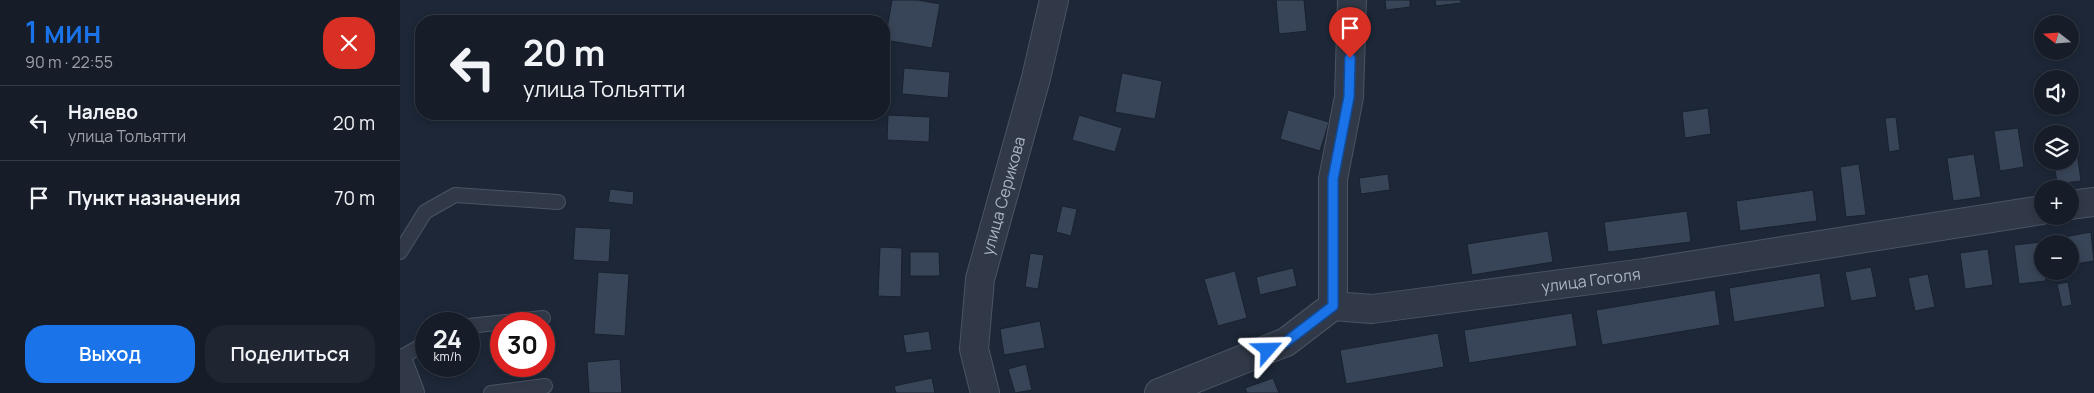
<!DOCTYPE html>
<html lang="ru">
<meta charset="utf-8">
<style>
body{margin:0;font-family:Manrope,sans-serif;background:#1f2631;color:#f1f3f6;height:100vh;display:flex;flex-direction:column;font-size:19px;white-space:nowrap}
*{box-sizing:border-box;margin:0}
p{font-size:16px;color:#9ea2a8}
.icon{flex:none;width:28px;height:28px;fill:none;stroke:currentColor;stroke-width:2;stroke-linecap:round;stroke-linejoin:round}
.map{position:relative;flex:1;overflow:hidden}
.details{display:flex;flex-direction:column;background:#161d29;width:400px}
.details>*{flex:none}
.guide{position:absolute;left:15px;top:15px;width:475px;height:105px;border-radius:20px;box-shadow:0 2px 8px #0003,0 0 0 1px #353b46;background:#161d29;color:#f1f3f6;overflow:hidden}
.needle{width:32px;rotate:287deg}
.controls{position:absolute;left:1634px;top:15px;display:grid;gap:10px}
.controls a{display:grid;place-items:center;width:45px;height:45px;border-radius:50%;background:#161d29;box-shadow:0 2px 8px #0003,0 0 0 1px #353b46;font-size:25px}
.speed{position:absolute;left:15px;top:312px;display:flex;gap:10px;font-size:25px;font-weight:700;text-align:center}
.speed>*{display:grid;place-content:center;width:65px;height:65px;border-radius:50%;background:#161d29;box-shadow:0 2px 8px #0003,0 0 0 1px #353b46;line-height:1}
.speed small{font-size:12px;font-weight:400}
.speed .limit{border:8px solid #d22;background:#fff;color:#111}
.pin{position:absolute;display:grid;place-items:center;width:42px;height:42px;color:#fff;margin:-51px -21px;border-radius:50% 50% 50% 0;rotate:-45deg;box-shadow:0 0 5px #0007}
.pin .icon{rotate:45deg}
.me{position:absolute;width:55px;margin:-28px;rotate:65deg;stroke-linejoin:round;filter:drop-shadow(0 0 4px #0008)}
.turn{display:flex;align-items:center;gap:18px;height:105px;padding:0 25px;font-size:22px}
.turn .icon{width:65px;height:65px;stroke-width:2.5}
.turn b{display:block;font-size:35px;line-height:42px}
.round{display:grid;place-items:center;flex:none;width:52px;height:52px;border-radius:20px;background:#1f2631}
.headline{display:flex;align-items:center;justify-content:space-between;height:85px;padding:0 25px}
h1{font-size:30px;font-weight:600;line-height:38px;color:#1a73e8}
.cta{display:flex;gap:10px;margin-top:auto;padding:10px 25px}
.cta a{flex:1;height:58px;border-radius:20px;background:#1a73e8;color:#fff;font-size:20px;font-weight:600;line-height:58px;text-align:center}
.cta a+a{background:#1f2631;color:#f1f3f6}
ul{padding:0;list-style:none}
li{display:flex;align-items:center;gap:15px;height:75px;padding:0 25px;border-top:1px solid #353b46}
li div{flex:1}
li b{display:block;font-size:19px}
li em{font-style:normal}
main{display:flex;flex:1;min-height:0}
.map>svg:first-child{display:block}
.building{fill:#384558;stroke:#18212e}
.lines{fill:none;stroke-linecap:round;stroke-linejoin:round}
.service-casing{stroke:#4b5463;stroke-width:16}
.minor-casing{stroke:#4b5463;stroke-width:30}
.service{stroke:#313948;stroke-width:14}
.minor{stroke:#313948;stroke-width:28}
.route-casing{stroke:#114b97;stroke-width:12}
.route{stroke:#1a73e8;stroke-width:9}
.labels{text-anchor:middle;stroke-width:5;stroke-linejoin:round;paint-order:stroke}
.street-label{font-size:16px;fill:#aab4c5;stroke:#161f2c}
</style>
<main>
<section class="details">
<div class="headline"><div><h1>1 мин</h1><p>90 m · 22:55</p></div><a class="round" style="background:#d93025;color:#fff"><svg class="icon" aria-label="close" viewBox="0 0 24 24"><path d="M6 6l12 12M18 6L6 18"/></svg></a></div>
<ul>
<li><svg class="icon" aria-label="left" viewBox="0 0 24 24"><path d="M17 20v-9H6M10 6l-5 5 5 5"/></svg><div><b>Налево</b><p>улица Тольятти</p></div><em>20 m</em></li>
<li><svg class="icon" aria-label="arrive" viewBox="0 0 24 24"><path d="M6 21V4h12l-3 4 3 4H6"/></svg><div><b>Пункт назначения</b></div><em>70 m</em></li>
</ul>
<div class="cta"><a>Выход</a><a>Поделиться</a></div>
</section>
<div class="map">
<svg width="1694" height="393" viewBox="0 0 1694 393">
<rect width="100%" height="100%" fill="#1d2737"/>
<path class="building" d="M492,0H518L540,4L532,48L485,40Z
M876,0H904L907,31L879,34Z
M985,0H1010V7L986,10Z
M1035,0H1061V3L1036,6Z
M504,68L550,72L548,98L502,94Z
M722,73L762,81L755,119L715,112Z
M1308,108L1311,134L1285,138L1282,112Z
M888,110L929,122L920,151L880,139Z
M488,115L530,117L529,142L487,140Z
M679,115L722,128L715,152L672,140Z
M1496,117L1500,150L1489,152L1485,118Z
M1618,128L1624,167L1600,171L1594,131Z
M1677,151L1681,181L1657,184L1654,161H1670V152Z
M1574,154L1581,197L1553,201L1547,158Z
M1459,164L1466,215L1446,217L1440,167Z
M988,174L990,190L961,194L959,178Z
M210,189L234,192L233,205L208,202Z
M1413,190L1417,221L1340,231L1336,201Z
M662,206L677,209L671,236L656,232Z
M1287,211L1291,242L1208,252L1204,222Z
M175,227L211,229L209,262L173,260Z
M1148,231L1153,262L1072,275L1067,244Z
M1691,232L1694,261L1670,265V244H1666L1664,237Z
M1642,242V271H1645L1646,281L1619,284L1614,245Z
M480,247L502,248L501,297L478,296Z
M1588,249L1593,285L1565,289L1560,253Z
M510,252H539L540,276H510Z
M630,253L644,255L638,289L625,287Z
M1471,267L1477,297L1451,301L1445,272Z
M893,268L897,286L860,295L856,277Z
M835,271L847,318L818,326L804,279Z
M198,272L229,274L225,336L194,334Z
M1420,273L1425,307L1334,322L1329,288Z
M1528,274L1535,307L1515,311L1508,278Z
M1668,282L1672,305L1662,307L1657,284Z
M1315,290L1320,325L1202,345L1196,310Z
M1172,313L1177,346L1069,363L1064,330Z
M640,321L645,348L604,355L600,329Z
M529,331L532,350L506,353L503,335Z
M1038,333L1044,367L946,384L940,350Z
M220,359L222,393H189L187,362Z
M626,364L632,390L615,393L608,369Z
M532,378L535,393H496L494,386Z
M873,378L879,393H847L845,388Z"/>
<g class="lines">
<defs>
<path id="service" d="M0,252L25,212L55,195L158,202
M69,326L143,318
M0,358L26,343
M91,393L145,386"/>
<g id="minor">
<path d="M1670,205L1694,202"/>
<path d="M933,306V179L949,97L952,0"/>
<path d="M0,367L10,393"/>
<path id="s1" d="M585,393L574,349L580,279L636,78L654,0"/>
<path id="s2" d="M759,393L886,342L933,306L972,309L1244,273L1642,210"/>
</g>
</defs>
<use href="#service" class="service-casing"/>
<use href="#minor" class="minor-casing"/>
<use href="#service" class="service"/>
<use href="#minor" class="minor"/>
</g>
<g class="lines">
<defs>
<path id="route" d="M868,350L886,342L933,306V179L949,97L950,58"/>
</defs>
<use href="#route" class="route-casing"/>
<use href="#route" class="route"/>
</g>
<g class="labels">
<g class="street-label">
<text dy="6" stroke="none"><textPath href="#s1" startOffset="202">улица Серикова</textPath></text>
<text dy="6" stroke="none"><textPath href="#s2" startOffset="456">улица Гоголя</textPath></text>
</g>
</g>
</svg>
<div class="controls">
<a><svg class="needle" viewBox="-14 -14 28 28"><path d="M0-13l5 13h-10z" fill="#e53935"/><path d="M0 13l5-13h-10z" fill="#9ea2a8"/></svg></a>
<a><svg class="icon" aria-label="sound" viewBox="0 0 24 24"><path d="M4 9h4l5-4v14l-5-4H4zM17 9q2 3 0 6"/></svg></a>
<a><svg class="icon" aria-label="layers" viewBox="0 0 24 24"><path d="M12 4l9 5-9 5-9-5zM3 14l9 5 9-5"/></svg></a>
<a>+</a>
<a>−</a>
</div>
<div class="speed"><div>24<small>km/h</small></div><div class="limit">30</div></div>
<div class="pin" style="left:950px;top:58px;background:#d93025"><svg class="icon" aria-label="arrive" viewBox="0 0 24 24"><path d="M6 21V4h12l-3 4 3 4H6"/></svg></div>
<svg class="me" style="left:868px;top:350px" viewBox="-20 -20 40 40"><path d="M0-17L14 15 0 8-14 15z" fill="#1a73e8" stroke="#fff" stroke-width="4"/></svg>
<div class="guide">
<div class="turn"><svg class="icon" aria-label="left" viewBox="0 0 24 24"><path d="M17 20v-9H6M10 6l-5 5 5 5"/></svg><div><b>20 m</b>улица Тольятти</div></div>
</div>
</div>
</main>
